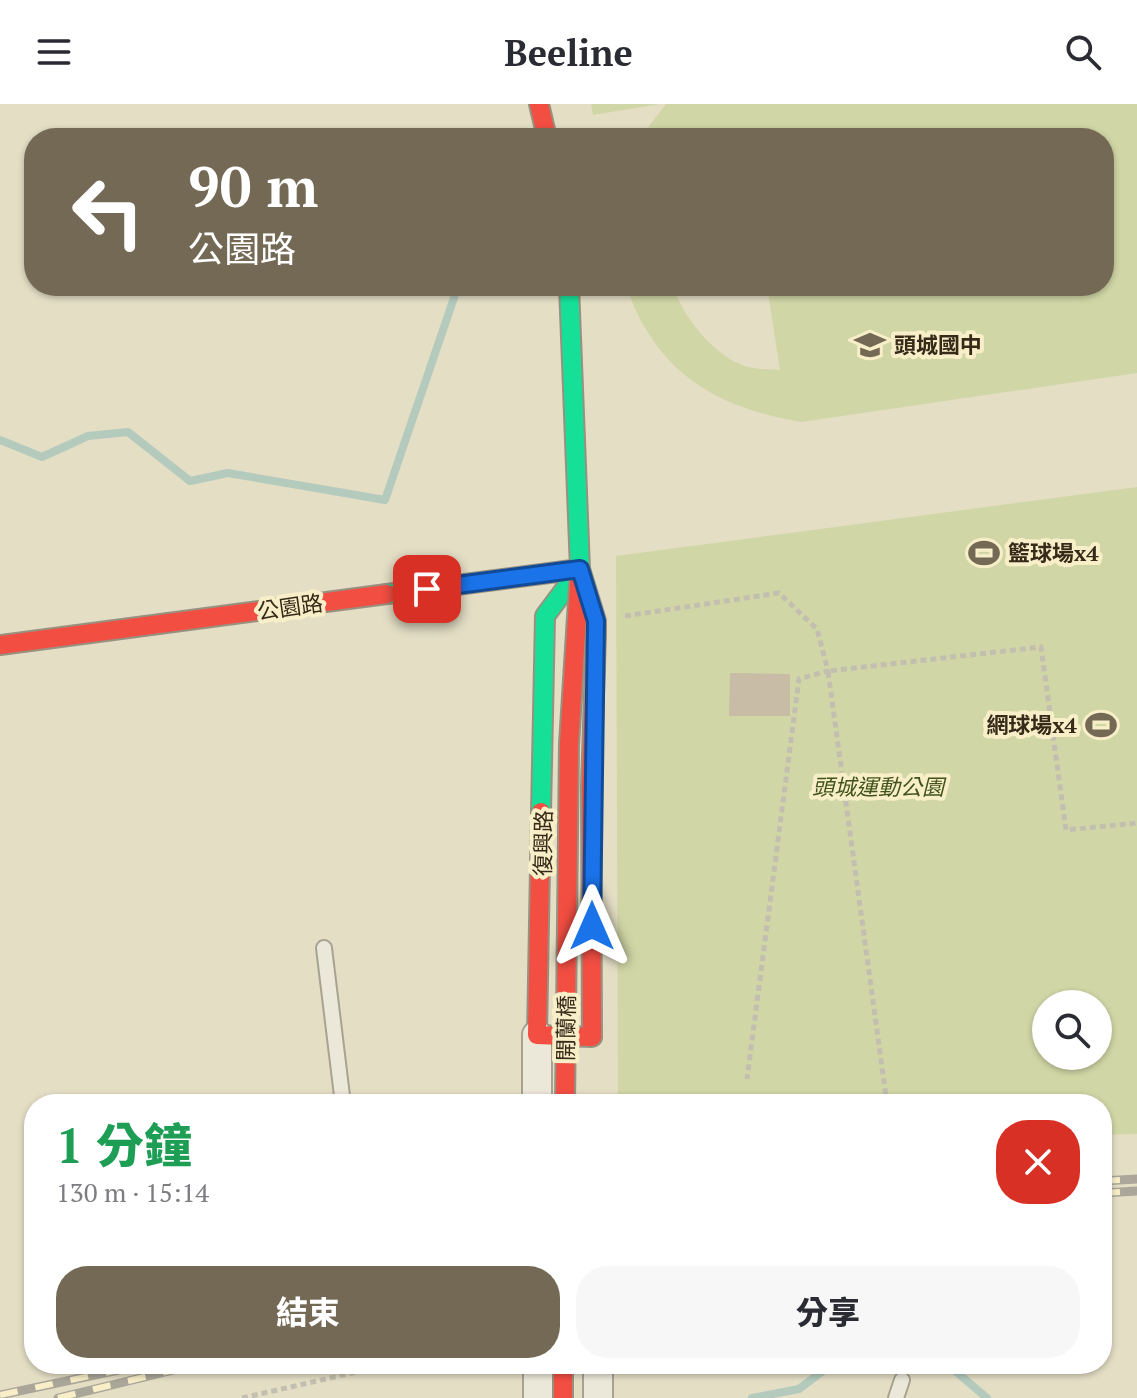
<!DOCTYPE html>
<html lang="zh-TW">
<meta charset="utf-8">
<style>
body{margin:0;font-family:"PT Serif","Noto Sans TC",serif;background:#f7f7f7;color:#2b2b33;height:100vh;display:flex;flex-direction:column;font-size:30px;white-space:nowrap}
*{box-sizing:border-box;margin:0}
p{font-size:26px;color:#7c7c81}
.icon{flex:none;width:44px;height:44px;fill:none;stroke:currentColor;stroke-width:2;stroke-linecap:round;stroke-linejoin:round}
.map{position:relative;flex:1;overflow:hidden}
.sheet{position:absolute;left:24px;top:990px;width:1088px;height:280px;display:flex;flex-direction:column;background:#fff;border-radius:32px;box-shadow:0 2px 6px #0004}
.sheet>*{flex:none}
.top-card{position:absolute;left:24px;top:24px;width:1090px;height:168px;border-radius:32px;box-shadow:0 2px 6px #0004;background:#736955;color:#fff;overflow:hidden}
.fabs{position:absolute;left:1032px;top:886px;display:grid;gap:16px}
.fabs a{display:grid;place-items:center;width:80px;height:80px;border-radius:50%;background:#fff;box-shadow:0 2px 6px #0004;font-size:40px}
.pin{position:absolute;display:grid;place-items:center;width:68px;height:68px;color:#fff;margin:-34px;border-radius:16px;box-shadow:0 4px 12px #0006}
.me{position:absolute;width:88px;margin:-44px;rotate:0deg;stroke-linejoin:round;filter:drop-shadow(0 0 6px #0008)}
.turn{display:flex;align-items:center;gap:28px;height:168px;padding:0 32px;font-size:36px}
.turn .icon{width:104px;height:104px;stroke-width:2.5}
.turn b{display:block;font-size:56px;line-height:68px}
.round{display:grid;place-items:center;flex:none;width:84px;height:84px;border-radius:32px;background:#f7f7f7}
.overview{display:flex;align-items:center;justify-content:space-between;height:136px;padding:0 32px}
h1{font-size:48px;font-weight:800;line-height:60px;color:#1e9e55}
.cta{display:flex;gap:16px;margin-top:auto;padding:16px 32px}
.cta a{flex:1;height:92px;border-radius:32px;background:#736955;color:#fff;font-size:32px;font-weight:800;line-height:92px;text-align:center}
.cta a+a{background:#f7f7f7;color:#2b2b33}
header{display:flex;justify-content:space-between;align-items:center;height:104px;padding:0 32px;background:#fff;font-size:36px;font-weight:800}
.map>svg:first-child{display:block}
.green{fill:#d1d6a6;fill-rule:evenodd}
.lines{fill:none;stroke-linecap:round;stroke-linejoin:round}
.stream{stroke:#b3cabd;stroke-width:8}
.building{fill:#c8bca6}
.lane-casing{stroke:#a8a290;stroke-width:18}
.street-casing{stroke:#a8a290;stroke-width:32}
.fast-casing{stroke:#989180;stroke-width:22}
.jam-casing{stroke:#989180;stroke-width:22}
.path{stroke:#c3bfb0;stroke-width:5;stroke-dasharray:6 4;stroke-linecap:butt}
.lane{stroke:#ebe7d9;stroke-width:14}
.street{stroke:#ebe7d9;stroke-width:28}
.fast{stroke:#16e098;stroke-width:18}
.jam{stroke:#f24e42;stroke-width:18}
.rail-casing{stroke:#aaa699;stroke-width:9}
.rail{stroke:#f8efc8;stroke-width:6;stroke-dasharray:18;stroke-linecap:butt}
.jam-bridge-casing{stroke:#989180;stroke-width:22;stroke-linecap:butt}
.jam-bridge{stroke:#f24e42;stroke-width:18}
.route-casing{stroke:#114b97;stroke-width:20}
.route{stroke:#1a73e8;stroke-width:14}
.labels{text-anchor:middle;stroke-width:8;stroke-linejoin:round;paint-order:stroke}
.poi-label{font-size:22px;font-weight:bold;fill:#362a19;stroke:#f8efc8;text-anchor:start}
.street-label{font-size:22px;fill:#362a19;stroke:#f8efc8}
.park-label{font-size:22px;font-style:italic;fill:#41541e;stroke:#f8efc8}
</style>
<header><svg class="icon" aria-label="menu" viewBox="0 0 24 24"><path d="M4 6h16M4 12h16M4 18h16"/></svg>Beeline<svg class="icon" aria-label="search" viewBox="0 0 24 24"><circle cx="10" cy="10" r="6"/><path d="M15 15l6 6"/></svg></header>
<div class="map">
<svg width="1137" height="1294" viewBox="0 0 1137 1294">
<rect width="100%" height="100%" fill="#e4dec5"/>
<path class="green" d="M591,0H660L593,11Z
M666,0H1137V269L801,318C714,303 656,268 626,182H673C683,213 712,249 742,261C753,266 768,265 780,266L767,182H1104V34H640Z
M1137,383V1030L1102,1031V1000H618L616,452ZM1046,900H1098V952H1046Z"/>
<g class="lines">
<path class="stream" d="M0,336L42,353L88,332L128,328L190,377L228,369L385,396L458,182
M947,1260L987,1294
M752,1294L799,1285L832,1260"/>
</g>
<path class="building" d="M730,569L790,570V612H729Z"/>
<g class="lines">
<defs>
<path id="lane" d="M324,844L343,1000
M896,1294L902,1276"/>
<path id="street" d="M537,1000V931
M538,1260V1294
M598,1260V1294"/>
<path id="fast" d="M569,182L580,465L596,517V531
M387,490L580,465
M541,708L545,512L580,465"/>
<path id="jam" d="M539,0L547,34
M0,541L387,490
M541,708L537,931L592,933L591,681L596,531
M563,1260V1294"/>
</defs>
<use href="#lane" class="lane-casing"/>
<use href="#street" class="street-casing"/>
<use href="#fast" class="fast-casing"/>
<use href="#jam" class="jam-casing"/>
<path class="path" d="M625,512L779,489L817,525L828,567L799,575L747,975
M887,1000L828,567L1041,543L1066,726L1137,719
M242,1294L392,1260"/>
<use href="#lane" class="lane"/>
<use href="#street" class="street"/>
<use href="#fast" class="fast"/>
<use href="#jam" class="jam"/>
<defs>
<path id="rail" d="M1102,1077L1137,1075
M1102,1089L1137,1087
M0,1291L147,1260
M58,1294L198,1260"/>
</defs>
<use href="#rail" class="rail-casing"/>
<use href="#rail" class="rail"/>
<defs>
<path id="jam-bridge" d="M565,1000L569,640L580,465"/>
</defs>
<use href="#jam-bridge" class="jam-bridge-casing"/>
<use href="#jam-bridge" class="jam-bridge"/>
</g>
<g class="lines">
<defs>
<path id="route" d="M427,485L580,465L596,517L592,822"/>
</defs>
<use href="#route" class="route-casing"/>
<use href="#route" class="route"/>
</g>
<defs>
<symbol id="school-bare" viewBox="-9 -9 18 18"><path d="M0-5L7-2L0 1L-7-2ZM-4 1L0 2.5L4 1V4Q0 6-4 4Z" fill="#736955" stroke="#f8efc8" stroke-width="2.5" paint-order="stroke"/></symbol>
<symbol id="stadium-bare" viewBox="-9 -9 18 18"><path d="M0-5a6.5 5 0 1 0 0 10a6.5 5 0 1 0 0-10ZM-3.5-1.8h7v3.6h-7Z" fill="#736955" stroke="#f8efc8" stroke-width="2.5" paint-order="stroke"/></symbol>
</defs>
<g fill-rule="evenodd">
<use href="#school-bare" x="848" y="219" width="44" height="44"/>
<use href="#stadium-bare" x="962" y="427" width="44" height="44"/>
<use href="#stadium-bare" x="1079" y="599" width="44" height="44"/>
</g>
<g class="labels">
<g class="poi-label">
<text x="894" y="249">頭城國中</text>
<text x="1008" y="457">籃球場x4</text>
<text x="1077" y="629" text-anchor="end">網球場x4</text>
</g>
<g class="street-label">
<text transform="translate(290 503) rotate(-8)" y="8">公園路</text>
<text transform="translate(543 739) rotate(-89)" y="8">復興路</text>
<text transform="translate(566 924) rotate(-89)" y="8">開蘭橋</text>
</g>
<g class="park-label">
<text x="878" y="691">頭城運動公園</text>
</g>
</g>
</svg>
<div class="fabs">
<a><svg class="icon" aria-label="search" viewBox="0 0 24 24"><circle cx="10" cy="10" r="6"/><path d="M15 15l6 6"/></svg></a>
</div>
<div class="pin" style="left:427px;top:485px;background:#d93025"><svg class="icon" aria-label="arrive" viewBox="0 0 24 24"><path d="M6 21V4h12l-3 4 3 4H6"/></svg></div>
<svg class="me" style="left:592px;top:822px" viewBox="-20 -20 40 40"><path d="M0-17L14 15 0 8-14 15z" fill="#1a73e8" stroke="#fff" stroke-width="4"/></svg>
<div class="top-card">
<div class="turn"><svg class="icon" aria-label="left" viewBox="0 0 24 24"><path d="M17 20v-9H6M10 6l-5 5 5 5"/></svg><div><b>90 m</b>公園路</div></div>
</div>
<section class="sheet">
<div class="overview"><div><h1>1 分鐘</h1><p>130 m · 15:14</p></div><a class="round" style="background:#d93025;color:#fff"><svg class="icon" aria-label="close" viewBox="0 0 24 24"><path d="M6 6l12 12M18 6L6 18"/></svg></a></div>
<div class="cta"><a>結束</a><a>分享</a></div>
</section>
</div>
